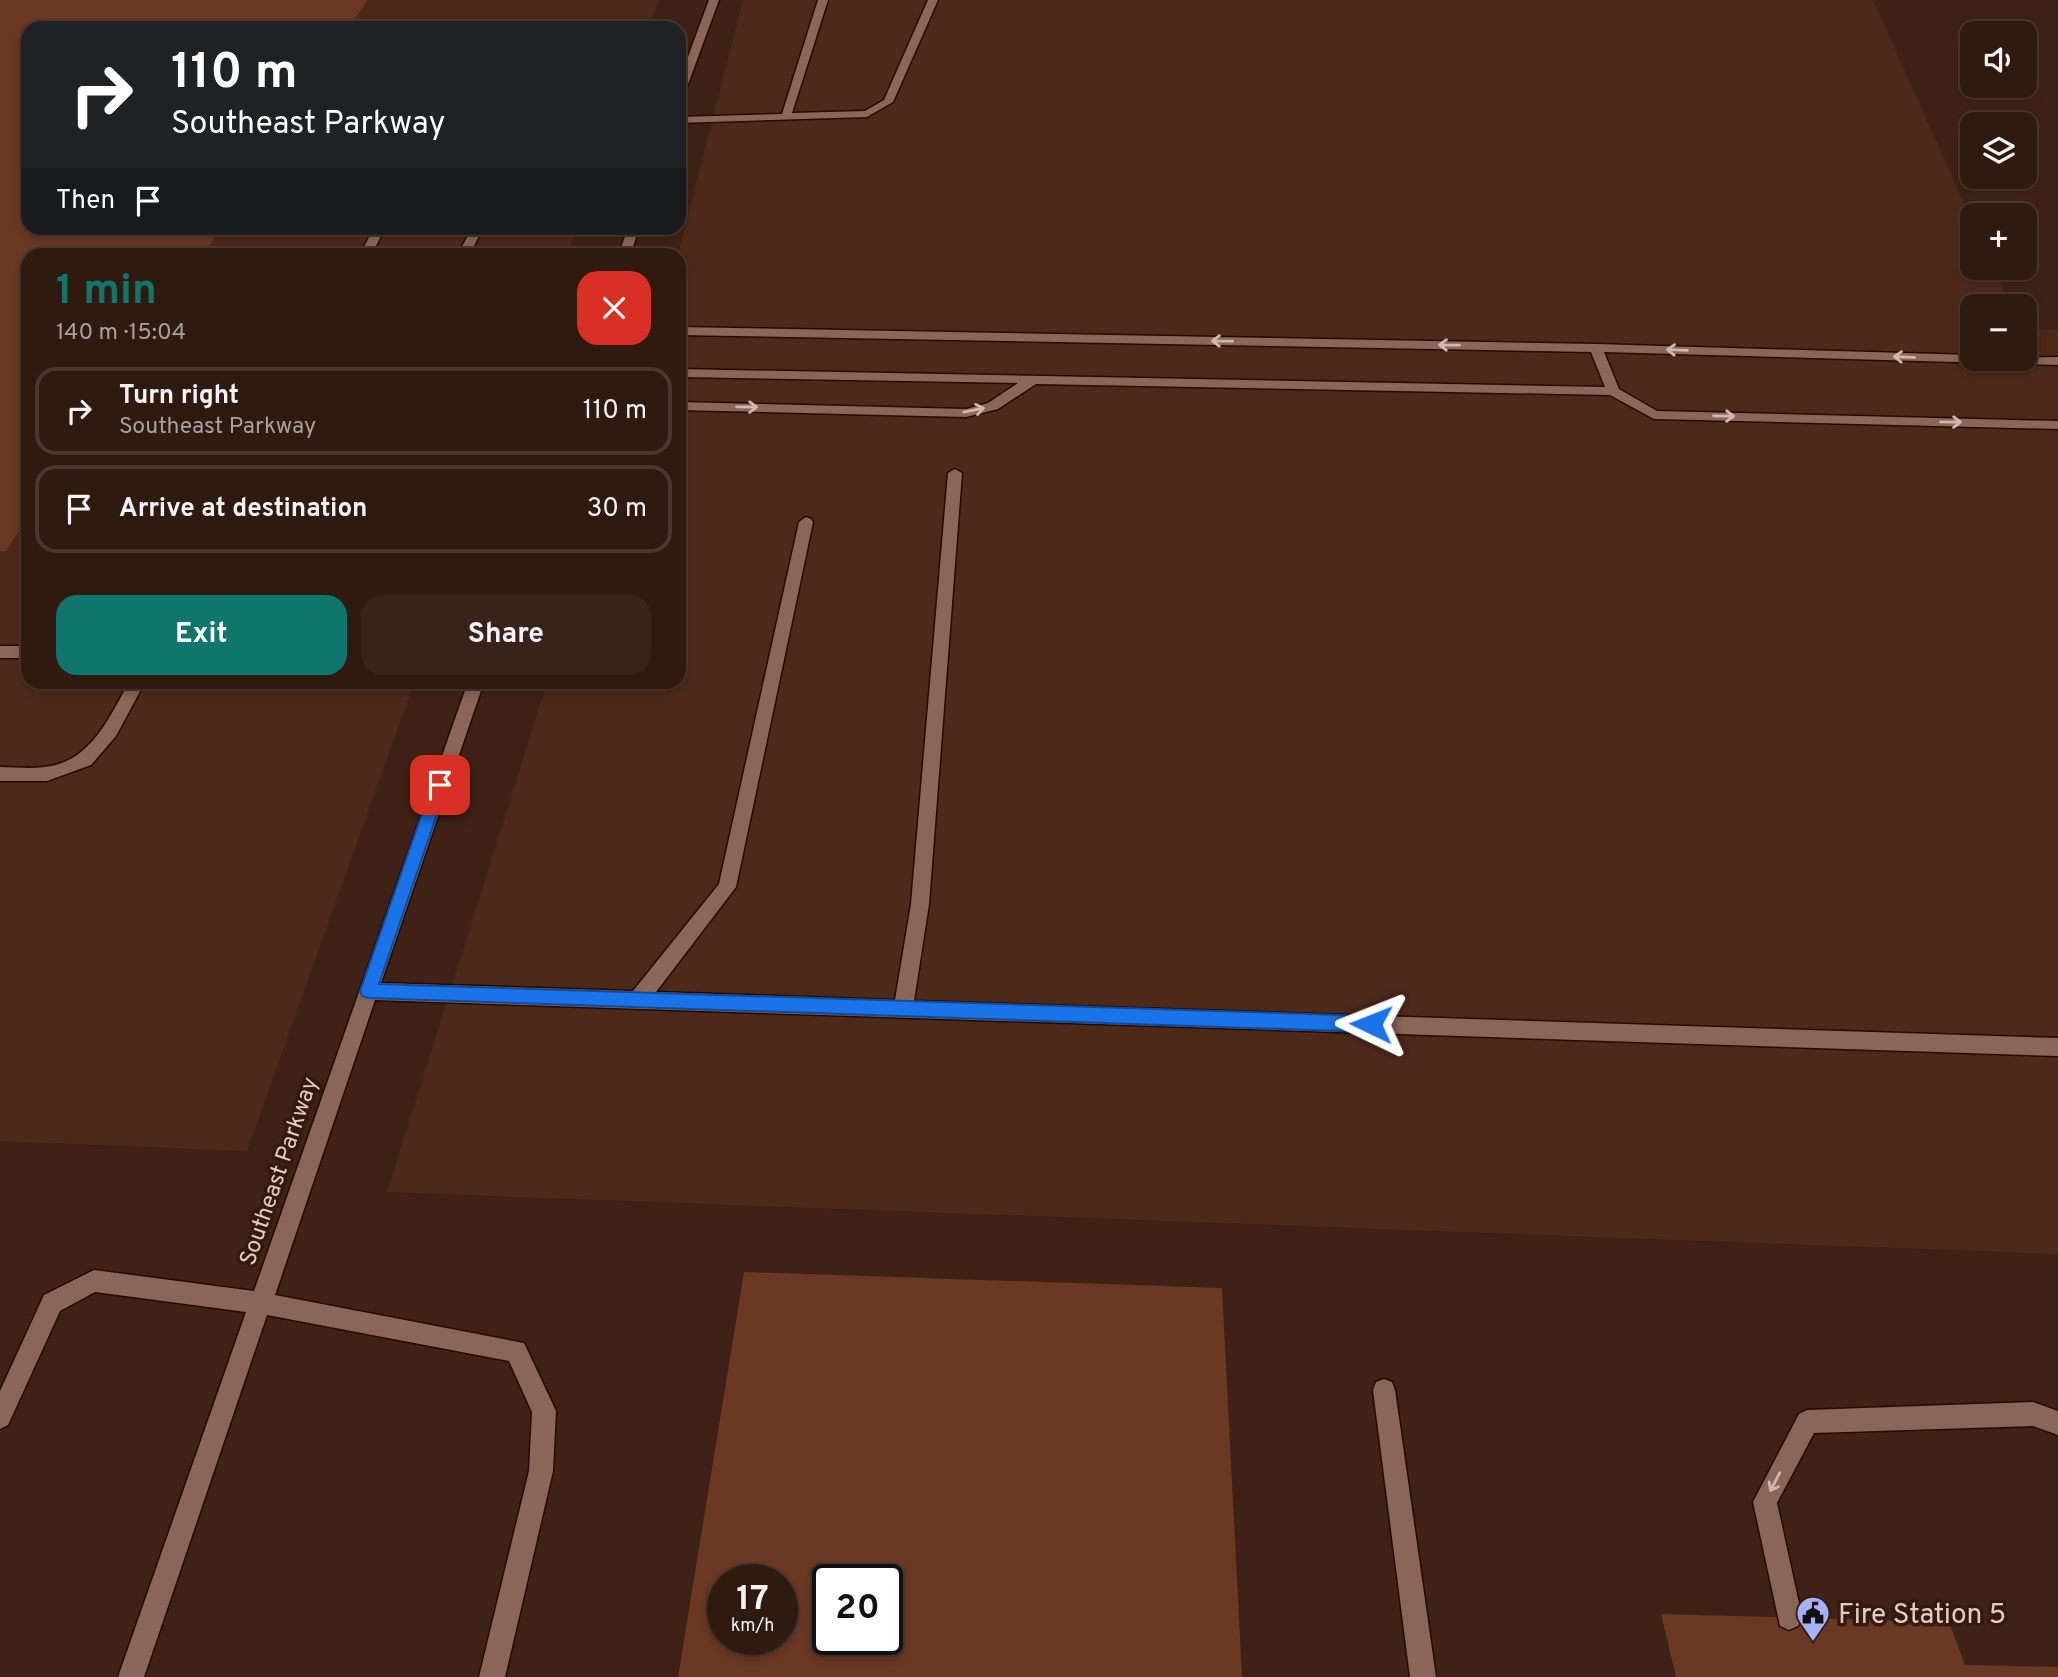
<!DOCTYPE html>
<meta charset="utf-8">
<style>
body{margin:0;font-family:Overpass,sans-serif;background:#372319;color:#f1f3f6;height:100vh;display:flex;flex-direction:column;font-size:26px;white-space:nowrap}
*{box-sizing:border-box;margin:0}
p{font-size:23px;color:#a7a19f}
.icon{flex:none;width:38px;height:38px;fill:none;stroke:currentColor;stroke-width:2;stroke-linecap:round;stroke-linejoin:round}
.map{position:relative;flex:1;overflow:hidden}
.panel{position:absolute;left:21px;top:248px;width:665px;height:441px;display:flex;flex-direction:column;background:#2f1a10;border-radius:21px;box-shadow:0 4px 10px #0003,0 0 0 2px #4a3830}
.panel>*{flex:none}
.guide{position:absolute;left:21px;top:21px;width:665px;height:214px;border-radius:21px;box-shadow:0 4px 10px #0003,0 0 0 2px #4a3830;background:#202124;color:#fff;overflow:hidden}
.buttons{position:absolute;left:1960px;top:21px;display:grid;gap:14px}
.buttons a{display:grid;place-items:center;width:77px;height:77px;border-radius:14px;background:#2f1a10;box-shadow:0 4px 10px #0003,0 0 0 2px #4a3830;font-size:35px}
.speed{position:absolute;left:707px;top:1564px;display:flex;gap:14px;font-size:35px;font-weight:700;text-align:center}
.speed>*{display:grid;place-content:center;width:91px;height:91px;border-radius:50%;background:#2f1a10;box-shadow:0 4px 10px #0003,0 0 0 2px #4a3830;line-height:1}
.speed small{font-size:18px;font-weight:400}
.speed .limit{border:4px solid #111;border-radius:10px;background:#fff;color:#111}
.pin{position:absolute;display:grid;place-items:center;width:60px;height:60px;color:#fff;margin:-30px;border-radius:14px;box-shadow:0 4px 10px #0006}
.me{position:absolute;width:77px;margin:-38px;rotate:272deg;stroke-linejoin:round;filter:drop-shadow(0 0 5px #0008)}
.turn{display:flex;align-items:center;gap:24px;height:147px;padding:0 35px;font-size:32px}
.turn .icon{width:91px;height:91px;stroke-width:2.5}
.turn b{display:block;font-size:49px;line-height:60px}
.then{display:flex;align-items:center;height:66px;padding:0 35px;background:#0003;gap:14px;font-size:26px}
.round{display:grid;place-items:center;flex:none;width:74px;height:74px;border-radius:21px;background:#372319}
.headline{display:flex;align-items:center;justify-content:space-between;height:119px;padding:0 35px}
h1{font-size:42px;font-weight:700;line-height:52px;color:#0f766e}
.cta{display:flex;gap:14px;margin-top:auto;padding:14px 35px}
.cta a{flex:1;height:80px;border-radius:21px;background:#0f766e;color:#fff;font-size:28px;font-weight:700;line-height:80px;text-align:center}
.cta a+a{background:#372319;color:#f1f3f6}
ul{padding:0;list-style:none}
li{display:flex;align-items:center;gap:21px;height:88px;margin:0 14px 10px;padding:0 21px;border:4px solid #4a3830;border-radius:21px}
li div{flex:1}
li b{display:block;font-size:26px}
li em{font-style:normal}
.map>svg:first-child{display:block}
.built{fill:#4d291a}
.building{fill:#6a3823;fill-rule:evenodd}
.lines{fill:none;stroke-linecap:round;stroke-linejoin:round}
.minor-casing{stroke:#250a02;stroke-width:3}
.minor{fill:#896658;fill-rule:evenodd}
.oneway{stroke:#cfb8af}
.route{fill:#1a73e8;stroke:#114b97;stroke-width:2}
.labels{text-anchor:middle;stroke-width:7;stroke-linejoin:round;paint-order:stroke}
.street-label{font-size:23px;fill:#e1cdc5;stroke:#35190c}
.near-poi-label{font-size:28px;fill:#e1cdc5;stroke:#35190c;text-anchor:start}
</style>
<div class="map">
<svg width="2058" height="1677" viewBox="0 0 2058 1677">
<rect width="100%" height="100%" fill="#3f2216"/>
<path class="built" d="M0,0H659L649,28H28V228H577L567,256H28V682L414,683L247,1151L0,1141Z
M743,0H1873L1972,221V268H1994L2011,306H1972V359H2025V329L2058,330V1254L387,1192L547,683L679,682L678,255Z"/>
<path class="building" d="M0,0H367L349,28H28V228H221L202,256H28V517L6,551H0Z
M744,1272L1222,1288L1242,1677H678ZM723,1580H782V1640H723ZM828,1580H887V1640H828Z
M1661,1614L1949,1622L1965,1665L2058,1667V1677H1676Z"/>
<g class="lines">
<defs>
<path id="minor" d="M709,0H719L684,95L679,98V81Z
M818,0H828L792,113L865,111L884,100L928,0H938L893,102L867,117L679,123V117L782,114Z
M374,228H385L371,256H359Z
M472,228H483L469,256H457Z
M628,228H639L630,256H618Z
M679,327L1596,344L1972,355V359L2058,357V365L1604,352L1619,389L1657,411L2058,421V429L1654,419L1610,395L1036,384L998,409L966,417L679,410V402L966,409L988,403L1018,383L679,377V369L1605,387L1591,352L679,335Z
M955,469L962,473L929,904L914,1001L2058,1038V1056L375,1000L275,1295L524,1343L556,1411L553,1471L505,1677H479L529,1471L532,1412L509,1361L267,1315L144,1677H118L246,1312L95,1292L60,1311L8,1425L0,1429V1391L44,1295L94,1270L254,1291L468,682H484L381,983L633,991L719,884L799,522L806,517L811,519L813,522L736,887L656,992L895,1000L911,904L948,473Z
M0,646H28V658H0Z
M129,682H145L116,736L91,765L47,781H0V767C14,767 30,769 44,767C90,763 109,718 129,682Z
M1384,1379L1392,1382L1395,1390L1436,1677H1410L1373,1390L1376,1382Z
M2033,1402L2058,1411V1435L2033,1426L1814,1433L1777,1503L1802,1617L1798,1626L1789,1630L1780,1626L1753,1502L1799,1414L1807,1410Z"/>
</defs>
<use href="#minor" class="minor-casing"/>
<use href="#minor" class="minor"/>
</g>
<defs><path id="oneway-shaft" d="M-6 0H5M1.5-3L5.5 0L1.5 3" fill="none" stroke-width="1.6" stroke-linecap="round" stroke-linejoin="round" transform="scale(1.75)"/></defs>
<g class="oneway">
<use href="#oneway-shaft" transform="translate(1222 341) rotate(-179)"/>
<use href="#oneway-shaft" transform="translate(1449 345) rotate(-179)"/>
<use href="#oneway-shaft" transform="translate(1677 350) rotate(-178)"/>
<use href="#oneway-shaft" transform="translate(1904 357) rotate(-178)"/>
<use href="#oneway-shaft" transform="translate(747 407) rotate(1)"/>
<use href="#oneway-shaft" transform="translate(974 410) rotate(-11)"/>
<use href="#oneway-shaft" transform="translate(1724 416) rotate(1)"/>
<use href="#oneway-shaft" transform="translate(1951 422) rotate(1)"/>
<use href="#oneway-shaft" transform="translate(1775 1482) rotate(117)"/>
</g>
<path class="route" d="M440,779L447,785L379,984L1371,1016L1377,1018L1380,1024L1377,1029L1371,1032L368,998L362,996L360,991L432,785Z"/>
<defs>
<symbol id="civic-pin" viewBox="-11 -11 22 30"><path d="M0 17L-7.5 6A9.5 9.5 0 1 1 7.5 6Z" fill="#a5b1fc" stroke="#35190c"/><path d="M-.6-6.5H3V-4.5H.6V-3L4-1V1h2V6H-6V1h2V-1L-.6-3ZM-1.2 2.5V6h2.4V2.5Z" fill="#111"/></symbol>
</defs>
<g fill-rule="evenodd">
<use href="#civic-pin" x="1794" y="1594" width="38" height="52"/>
</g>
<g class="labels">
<g class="street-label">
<text transform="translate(278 1171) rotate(-71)" y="8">Southeast Parkway</text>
</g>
<g class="near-poi-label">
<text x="1838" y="1623">Fire Station 5</text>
</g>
</g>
</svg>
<div class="buttons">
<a><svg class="icon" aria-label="sound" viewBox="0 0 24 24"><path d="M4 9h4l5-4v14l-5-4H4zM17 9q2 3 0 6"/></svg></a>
<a><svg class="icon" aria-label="layers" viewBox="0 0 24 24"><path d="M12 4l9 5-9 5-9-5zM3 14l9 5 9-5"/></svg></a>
<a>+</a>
<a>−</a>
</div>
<div class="speed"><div>17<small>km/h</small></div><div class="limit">20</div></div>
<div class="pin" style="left:440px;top:785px;background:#d93025"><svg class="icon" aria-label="arrive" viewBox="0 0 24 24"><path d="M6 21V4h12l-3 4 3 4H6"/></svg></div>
<svg class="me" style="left:1371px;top:1024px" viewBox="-20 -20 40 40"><path d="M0-17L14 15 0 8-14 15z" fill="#1a73e8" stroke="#fff" stroke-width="4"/></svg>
<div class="guide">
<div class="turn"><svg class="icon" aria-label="right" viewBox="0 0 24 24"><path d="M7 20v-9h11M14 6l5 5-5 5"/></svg><div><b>110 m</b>Southeast Parkway</div></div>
<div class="then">Then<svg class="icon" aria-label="arrive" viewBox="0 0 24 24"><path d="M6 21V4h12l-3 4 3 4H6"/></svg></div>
</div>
<section class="panel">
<div class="headline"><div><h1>1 min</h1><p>140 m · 15:04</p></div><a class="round" style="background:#d93025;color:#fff"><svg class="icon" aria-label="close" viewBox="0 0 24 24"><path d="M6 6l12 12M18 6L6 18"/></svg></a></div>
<ul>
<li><svg class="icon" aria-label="right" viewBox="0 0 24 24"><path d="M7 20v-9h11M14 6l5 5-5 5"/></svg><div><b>Turn right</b><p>Southeast Parkway</p></div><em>110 m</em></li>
<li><svg class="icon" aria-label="arrive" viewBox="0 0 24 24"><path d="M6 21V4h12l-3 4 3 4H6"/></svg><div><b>Arrive at destination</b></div><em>30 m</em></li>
</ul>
<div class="cta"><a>Exit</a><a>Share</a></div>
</section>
</div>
